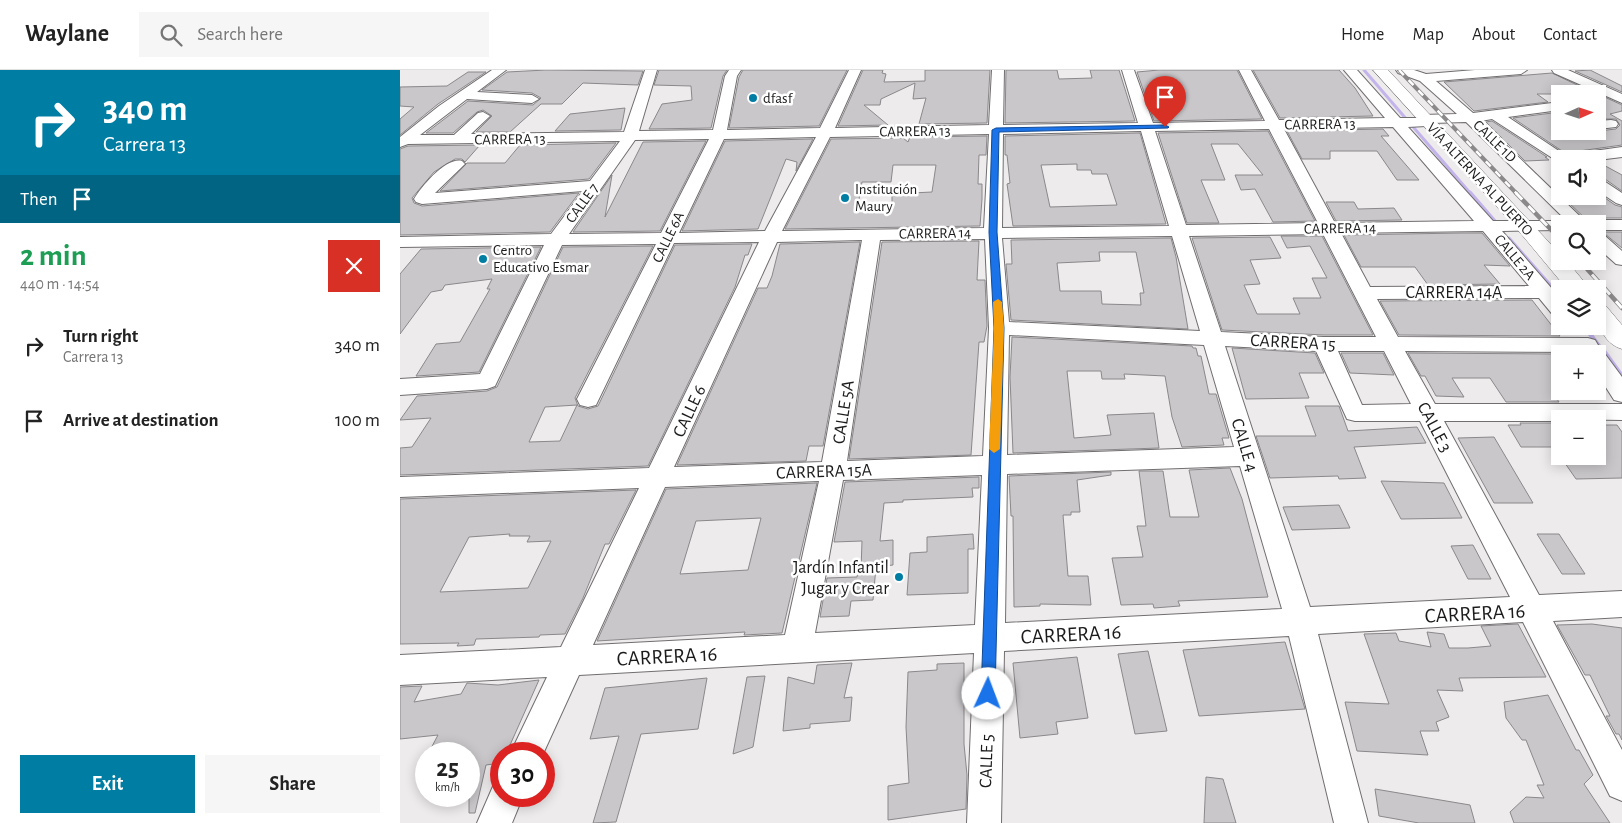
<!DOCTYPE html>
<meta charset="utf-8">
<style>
body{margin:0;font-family:"Alegreya Sans",sans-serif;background:#f6f6f6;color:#222;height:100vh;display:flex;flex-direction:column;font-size:19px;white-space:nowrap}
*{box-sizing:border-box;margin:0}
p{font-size:16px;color:#767676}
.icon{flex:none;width:28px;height:28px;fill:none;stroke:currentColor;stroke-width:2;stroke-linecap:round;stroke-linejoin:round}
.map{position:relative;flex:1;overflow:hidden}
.sheet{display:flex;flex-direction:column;background:#fff;width:400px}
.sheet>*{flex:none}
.top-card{background:#007da3;color:#fff;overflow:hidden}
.needle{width:32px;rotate:87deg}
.fabs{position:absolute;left:1151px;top:15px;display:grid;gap:10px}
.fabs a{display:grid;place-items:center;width:55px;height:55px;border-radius:0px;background:#fff;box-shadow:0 2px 12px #0003;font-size:25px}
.speed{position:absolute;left:15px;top:672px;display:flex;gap:10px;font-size:25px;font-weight:700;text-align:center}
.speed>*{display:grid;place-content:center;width:65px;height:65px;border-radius:50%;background:#fff;box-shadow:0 2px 12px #0003;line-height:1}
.speed small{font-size:12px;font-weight:400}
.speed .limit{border:8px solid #d22;background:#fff;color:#111}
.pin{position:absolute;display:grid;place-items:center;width:42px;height:42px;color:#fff;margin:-51px -21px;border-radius:50% 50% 50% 0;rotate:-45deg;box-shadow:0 0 5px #0007}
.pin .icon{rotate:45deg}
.me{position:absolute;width:55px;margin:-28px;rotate:2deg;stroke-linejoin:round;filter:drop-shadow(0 0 4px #0008)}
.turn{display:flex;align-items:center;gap:18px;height:105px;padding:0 20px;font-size:22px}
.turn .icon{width:65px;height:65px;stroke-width:2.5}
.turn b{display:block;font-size:35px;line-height:42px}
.then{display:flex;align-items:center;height:48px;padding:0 20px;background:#0003;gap:10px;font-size:19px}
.round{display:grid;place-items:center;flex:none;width:52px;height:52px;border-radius:0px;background:#f6f6f6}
.head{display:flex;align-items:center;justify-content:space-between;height:85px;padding:0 20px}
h1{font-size:30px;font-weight:700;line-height:38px;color:#1e9e55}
.action{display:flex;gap:10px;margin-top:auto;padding:10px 20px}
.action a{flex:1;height:58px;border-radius:0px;background:#007da3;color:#fff;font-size:20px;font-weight:700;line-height:58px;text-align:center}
.action a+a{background:#f6f6f6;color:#222}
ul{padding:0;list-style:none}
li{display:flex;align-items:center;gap:15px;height:75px;padding:0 20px}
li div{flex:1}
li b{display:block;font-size:19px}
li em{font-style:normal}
header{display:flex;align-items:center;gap:30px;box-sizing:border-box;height:70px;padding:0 25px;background:#fff;border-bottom:1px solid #e0e0e0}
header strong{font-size:24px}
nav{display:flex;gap:28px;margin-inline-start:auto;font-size:18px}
.search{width:350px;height:45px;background:#f6f6f6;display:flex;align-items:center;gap:12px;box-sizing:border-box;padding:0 18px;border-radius:0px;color:#767676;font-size:19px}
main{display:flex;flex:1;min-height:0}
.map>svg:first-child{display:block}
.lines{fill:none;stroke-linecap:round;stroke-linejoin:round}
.stream-far2{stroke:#c3b4eb;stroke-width:3}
.stream-far1{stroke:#c3b4eb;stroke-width:4.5}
.stream{stroke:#c3b4eb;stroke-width:5.5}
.building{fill:#c9c7ca;stroke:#8a888a;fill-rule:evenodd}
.minor-casing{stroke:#716e70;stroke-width:2}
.major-casing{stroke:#716e70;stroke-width:1}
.minor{fill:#fff;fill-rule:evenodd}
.major{fill:#fff;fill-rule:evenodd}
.rail-far1-casing{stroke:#8b898a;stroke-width:4}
.rail-casing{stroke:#8b898a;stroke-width:4.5}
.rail-far1{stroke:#fff;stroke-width:2.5;stroke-dasharray:7;stroke-linecap:butt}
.rail{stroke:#fff;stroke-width:3;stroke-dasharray:9;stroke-linecap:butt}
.route{fill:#1a73e8;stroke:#114b97}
.slow{fill:#f59e0b}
.poi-dot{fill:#007da3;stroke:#fff;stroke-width:2}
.labels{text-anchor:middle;stroke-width:5;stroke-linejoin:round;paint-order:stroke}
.far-poi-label{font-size:15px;fill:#1c1a1b;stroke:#fff;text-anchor:start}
.far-street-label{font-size:15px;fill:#1c1a1b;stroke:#fff}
.street-label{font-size:18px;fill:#1c1a1b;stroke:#fff}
.poi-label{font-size:18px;fill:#1c1a1b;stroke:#fff;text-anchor:end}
.near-street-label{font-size:21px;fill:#1c1a1b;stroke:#fff}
</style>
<header>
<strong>Waylane</strong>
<div class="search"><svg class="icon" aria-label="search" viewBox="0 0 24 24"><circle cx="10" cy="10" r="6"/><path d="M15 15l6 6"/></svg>Search here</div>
<nav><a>Home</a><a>Map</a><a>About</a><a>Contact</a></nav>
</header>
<main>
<section class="sheet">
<div class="top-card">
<div class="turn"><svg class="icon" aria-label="right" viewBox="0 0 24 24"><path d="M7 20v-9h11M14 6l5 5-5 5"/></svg><div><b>340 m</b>Carrera 13</div></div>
<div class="then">Then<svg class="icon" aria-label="arrive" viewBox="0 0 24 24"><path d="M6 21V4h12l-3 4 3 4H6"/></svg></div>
</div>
<div class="head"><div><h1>2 min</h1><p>440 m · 14:54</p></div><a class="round" style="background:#d93025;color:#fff"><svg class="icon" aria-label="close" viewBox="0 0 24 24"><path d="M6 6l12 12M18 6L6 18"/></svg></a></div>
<ul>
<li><svg class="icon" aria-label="right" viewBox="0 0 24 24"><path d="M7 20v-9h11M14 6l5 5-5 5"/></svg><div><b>Turn right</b><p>Carrera 13</p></div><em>340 m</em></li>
<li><svg class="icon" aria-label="arrive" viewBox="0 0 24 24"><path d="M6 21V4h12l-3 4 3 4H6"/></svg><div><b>Arrive at destination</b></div><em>100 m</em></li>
</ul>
<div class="action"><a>Exit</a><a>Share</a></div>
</section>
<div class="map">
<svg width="1222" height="753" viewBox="0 0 1222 753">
<rect width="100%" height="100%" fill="#eeebec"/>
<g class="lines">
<path class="stream-far2" d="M964,0L1071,124"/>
<path class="stream-far1" d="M1070,123L1095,152
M1109,169L1160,227
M1184,256L1205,284"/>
<path class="stream" d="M1204,282L1222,307"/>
</g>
<path class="building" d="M146,0L243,1L238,15L183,13L162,34H141L110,62H76L92,46L83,40L77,42L53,63H26L68,31L133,35L141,28L132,23L82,20L107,2Z
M259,0H327L323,6L311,58L249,59L262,34L292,30L291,16L254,15Z
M343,0H447L419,56L329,58L339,7Z
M463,0H483L482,3L486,4L484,12L525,11V0H590L587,53L519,54L526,28L513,29L515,13L481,29L480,35H464L488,55L438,56Z
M606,0H657L659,9L692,8L690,0H719L735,51L605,53Z
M759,0H837L862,49L754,51L737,2Z
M853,0H939L955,18L973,46L880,48Z
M1190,0L1222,16V22L1175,1Z
M68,2H86L38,34L0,65V49L14,37L0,36V17L47,16Z
M1152,3L1196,24H1137L1148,32L1074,41L1044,12Z
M1198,24L1222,35V41L1210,44L1222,51V75L1165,83L1113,48L1160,42V61H1188L1198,68V61L1216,59L1220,55L1216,49H1198Z
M225,38L221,60L155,61L170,44Z
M1092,51L1147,87H1145L1149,90L1125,91L1086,52Z
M983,59L989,66H981L1019,110H997L977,81H930V89H902L887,61Z
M868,61L915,151L873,152L855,119L841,120L835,105H863L838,74H811L825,110H801L819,153H787L758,63Z
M740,63L766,154L613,156L607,114L610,113L607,85H605V66ZM677,94V100H691L692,104H707L717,135L650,137L641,95Z
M587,66L586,85H579L578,114H582V129L580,156L385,159L431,69L503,68L508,72L510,67ZM493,95H536L532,122L492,124V140L457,141L462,112H491Z
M413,69L396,101L397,92L386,89L358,159L282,161L325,71Z
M306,71L260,161L173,162L212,105L205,147L243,72Z
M216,73L189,109L40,121L67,93H105L120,75Z
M80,75L65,92L62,89H55L34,102L12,128L14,133L22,136L179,123L150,162L0,165V79L8,76Z
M1198,92L1222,105V121L1205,109L1198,107Z
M1198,123L1215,135L1222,137V148H1198L1189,152L1168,132H1173L1166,126H1188L1198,134Z
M926,132H954L958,139L994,138L1002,150L936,151Z
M1199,162H1222V178L1205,164Z
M1062,163H1082L1110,196L1084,195L1100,214L1028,215L1015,197H961L944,165Z
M881,166H922L973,265H924L822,260L792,168L870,167L881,188L850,190L860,214L844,215L857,244H900L893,228H921L912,208H927L910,176L887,178Z
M771,168L776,187L788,259L611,250L606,194H612L611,170ZM699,182H736L744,223H740L741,235L702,234L701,221H660L657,193L700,191Z
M579,171L577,210H585L587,256L584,272H579L571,385L449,389L482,172Z
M460,172L423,376H409L406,391L277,395L358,218H367L372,206L380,174Z
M352,174L348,185H345L335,217L248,396L0,405V378L12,377L31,348L0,350L17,326L87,321L97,317L163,177L253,176L175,328L178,336L188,339L198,336L275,175ZM177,335L160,371L129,372L145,337Z
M141,177L79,302L16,306L36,274L60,272L90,219H87L92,209L45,215L42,220L31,222L0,264V204L21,179Z
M1132,230L1160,266L999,265L980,231Z
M612,267L792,276L793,278H796L798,286H801L809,324H816L829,368H822L824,375L782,377L772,347L765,306L724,304L725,309H702L701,301H667L674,368L711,365L707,345L754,343L759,378L613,383L610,307Z
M832,278L915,283L924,303H899L909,328L846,329Z
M941,283H983L994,305L950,303Z
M1008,283L1158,284L1160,287V326H1155L1159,332H1106L1090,308H1052L1064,327L1036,326L1025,306H1021Z
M905,336H939L948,361L1017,357L1026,373L954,377L966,408L939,409L938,406L870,408L856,366H916Z
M1120,353H1155L1160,359V377H1121L1108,355H1121Z
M1198,355H1217L1222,362V408L1176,409L1160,386H1198Z
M1094,367L1133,433H1094L1058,368Z
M830,398L842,429L868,527L778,531L780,536L754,538L753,534L721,535L712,488L743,487L737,456H746L739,401H763L770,447H799L789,400Z
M711,402V405L677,410L680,442H671V445H663L668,506H688L691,535L640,534V536L614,537L613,446H611L609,406Z
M579,407V418H572L573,427L503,430V432L484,433L480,471L493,470V495L476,497L473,530L451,531L449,546L420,547L427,508L457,507L458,500H461L462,471L434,472L445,412Z
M981,411L1044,413L1062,448L1001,449Z
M417,413L382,563L344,565L345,562L197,571L266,419ZM361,448L348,500L280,504L296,451Z
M236,420L209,474H205L183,528L165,564L140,565L139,567L76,569L74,575L57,576L59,573L0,574V429ZM110,464L109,466H130L127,472L151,471L128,518L40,522L69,467Z
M939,435L950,458L892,460L883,437Z
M573,464L574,479H568V523L507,525L510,483L527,482V467Z
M1137,464H1159L1185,504H1162Z
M1073,475L1091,509H1068L1051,476Z
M1118,554L1146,607L1059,608L1063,621L1037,620L1049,647L1036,652L1039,661H1020L1028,685L957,681L945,632L989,634L964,564L996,563L999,571L1031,577L1027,562L1044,564L1049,578H1068L1091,576L1081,556Z
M1192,554L1222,558V670L1219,664H1216L1206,646H1210L1190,605H1185L1157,555Z
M885,572L905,639L799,646L783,580Z
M748,581L767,661L735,664L718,584Z
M677,587L688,648L656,652L658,664L620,668L613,593Z
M452,593L444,628L452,627L450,651L410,654V658L383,661L388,607L414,614L417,595Z
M564,593V674L567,705L566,739L488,750V716L509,713L506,657L508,602L537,600V594Z
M365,606L353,677L333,684L347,607Z
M307,608L298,659L241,664L216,752L193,753L219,666L190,669L205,618Z
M139,610L106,684H101V693L86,695L75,743H69V684H28L38,665L0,669V617L22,616L14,632L61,624L67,613L98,615Z
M1148,625L1176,680H1179L1193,705L1184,714L1210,753H1114L1110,742L1126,727L1144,728L1137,715H1144L1126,670H1122L1106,648L1104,632Z
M806,707L823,709L836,753H804Z
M975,719L1070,735L1075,753H1019L979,746Z"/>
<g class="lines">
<defs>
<path id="minor" d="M92,0H106L77,22L132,25L139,29L132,33L67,29L20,65H54L78,43L83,42L90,46L71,64L224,62L245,0H257L239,61L313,60L325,6L329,0H341L337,6L327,60L420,58L449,0H461L435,58L589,55L592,0H604L603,55L738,53L722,0H734L753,53L865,51L839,0H851L879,50L985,48L944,0H957L1000,48H1017L1023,45L1057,44L1020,11L998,3L996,0H1014L1026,4L1075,0H1127L1121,4L1036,11L1073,43L1160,32V40L1108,47L1165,85L1222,77V87L1198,90L1160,89V93L1092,49L1081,51L1188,154H1170L1066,52L1032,53L1026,56L1008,57L1093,151H1166L1168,154H1160V160L1102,161L1160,228V247L1153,245L1139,228L977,229L998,267L1188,268L1195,270L1198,275L1195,280L1188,282L1005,281L1035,334H1222V350L1160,349V351H1044L1139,525L1222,521V547L1153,551L1222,680V731L1210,726L1123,552L918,564L968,753H934L889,566L604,581L601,753H567L574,583L179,605L143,684H110L147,607L0,615V585L161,577L239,418L0,427V407L249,398L359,172L274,173L196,335L188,337L180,335L177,329L256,174L162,175L95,316L87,319L0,325V309L80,304L144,175L0,177V167L151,164L183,121L22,134L16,132L14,129C22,116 46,87 62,91L65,94L35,123L190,111L220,71L8,74L0,77V67L39,36ZM993,57L1074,151L935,153L884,59ZM869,59L918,153L786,155L755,61ZM741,61L769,156L602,158L603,64ZM589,64L584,158L382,161L430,67ZM416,67L365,161L279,163L324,69ZM309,69L261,163L169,164L235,70ZM1083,161L1129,216L970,217L941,163ZM923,164L976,267H924L821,262L789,166ZM772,166L800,261L609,252L602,168ZM585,169L589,258L583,386L447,391L480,170ZM462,170L422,392L274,397L377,172ZM609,265L804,275L834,377L607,385ZM825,276L916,281L947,349L955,351H1020L1110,527L910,537ZM938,281H984L1011,334L962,335ZM840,396L882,539L605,553L607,404ZM582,405L575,555L415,563L443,410ZM419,411L385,565L193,575L265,417Z
M1152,0H1168L1222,24V33L1154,3Z
M1211,50L1216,51L1218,54L1216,57L1198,59V51Z
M1198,109L1204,111L1222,123V135L1216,133L1198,121Z
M1198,150H1222V160H1198V154H1190Z
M1198,164L1204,165L1222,181V195L1216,194L1198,178Z
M1198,282L1205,284L1222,307V332L1214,330L1198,305V284H1191Z
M101,711V726H123L112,753H77L94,714Z"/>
<path id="major" d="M973,0H988L1160,184V191H1167L1190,219H1167L1117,159Z
M1198,234L1206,236L1222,255V279C1202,273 1196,252 1198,234Z"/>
</defs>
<use href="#minor" class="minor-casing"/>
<use href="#major" class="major-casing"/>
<use href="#minor" class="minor"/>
<use href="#major" class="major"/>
<defs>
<path id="rail-far1" d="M999,0L1117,124"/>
<path id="rail" d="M1116,123L1160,169
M1180,191L1222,238"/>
</defs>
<use href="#rail-far1" class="rail-far1-casing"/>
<use href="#rail" class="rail-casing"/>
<use href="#rail-far1" class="rail-far1"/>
<use href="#rail" class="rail"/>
</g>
<path class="route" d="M765,55L769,57L768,58L599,62L597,162L604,258L595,624L593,629L588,631L583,629L581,624L594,258L589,162L592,60L596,58Z"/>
<path class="slow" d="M598,229L602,232L604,258L600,379L594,383L589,379L594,258L593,232Z"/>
<g class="poi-dot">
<circle cx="353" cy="28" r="5"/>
<circle cx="445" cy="128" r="5"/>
<circle cx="83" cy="189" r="5"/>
<circle cx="499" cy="507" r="5"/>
</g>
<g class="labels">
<g class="far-poi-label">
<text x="363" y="33">dfasf</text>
<text x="455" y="124">Institución<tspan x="455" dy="17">Maury</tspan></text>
<text x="93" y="185">Centro<tspan x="93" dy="17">Educativo Esmar</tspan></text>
</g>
<g class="far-street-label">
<text transform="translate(920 54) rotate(-1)" y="5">CARRERA 13</text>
<text transform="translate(515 61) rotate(-1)" y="5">CARRERA 13</text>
<text transform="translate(110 69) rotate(-1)" y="5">CARRERA 13</text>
<text transform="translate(1095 71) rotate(44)" y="5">CALLE 1D</text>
<text transform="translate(1080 109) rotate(47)" y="5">VÍA ALTERNA AL PUERTO</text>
<text transform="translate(182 133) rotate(-54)" y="5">CALLE 7</text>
<text transform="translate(940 158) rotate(-1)" y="5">CARRERA 14</text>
<text transform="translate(535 163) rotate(-1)" y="5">CARRERA 14</text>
<text transform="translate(268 167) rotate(-64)" y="5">CALLE 6A</text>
<text transform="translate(1115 187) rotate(50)" y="5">CALLE 2A</text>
</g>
<g class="street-label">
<text x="1054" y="228">CARRERA 14A</text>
<text transform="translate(893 272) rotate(3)" y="6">CARRERA 15</text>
<text transform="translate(289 341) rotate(-65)" y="6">CALLE 6</text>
<text transform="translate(443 342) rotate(-81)" y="6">CALLE 5A</text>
<text transform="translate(1035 357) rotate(62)" y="6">CALLE 3</text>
<text transform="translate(845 375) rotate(73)" y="6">CALLE 4</text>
<text transform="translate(424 401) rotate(-2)" y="6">CARRERA 15A</text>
<text transform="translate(586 691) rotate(-88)" y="6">CALLE 5</text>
</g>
<g class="poi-label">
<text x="489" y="503">Jardín Infantil<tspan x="489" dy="21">Jugar y Crear</tspan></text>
</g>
<g class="near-street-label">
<text transform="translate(1075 543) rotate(-3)" y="7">CARRERA 16</text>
<text transform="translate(671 564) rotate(-3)" y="7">CARRERA 16</text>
<text transform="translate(267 586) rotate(-3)" y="7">CARRERA 16</text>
</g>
</g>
</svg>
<div class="fabs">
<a><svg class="needle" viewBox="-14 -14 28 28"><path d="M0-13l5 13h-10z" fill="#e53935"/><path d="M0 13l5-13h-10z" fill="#767676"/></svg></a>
<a><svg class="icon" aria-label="sound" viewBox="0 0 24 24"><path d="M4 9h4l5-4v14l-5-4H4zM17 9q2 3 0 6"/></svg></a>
<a><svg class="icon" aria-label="search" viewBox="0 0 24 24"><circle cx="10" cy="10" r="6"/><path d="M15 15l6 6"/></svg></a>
<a><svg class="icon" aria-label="layers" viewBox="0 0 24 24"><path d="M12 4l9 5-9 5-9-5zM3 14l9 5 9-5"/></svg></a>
<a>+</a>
<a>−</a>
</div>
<div class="speed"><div>25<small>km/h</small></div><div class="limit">30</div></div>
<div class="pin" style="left:765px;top:57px;background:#d93025"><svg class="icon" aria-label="arrive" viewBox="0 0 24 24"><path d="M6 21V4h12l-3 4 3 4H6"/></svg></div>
<svg class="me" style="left:588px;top:624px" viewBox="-20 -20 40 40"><circle r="19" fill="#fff"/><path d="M0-13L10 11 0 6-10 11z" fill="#1a73e8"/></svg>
</div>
</main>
